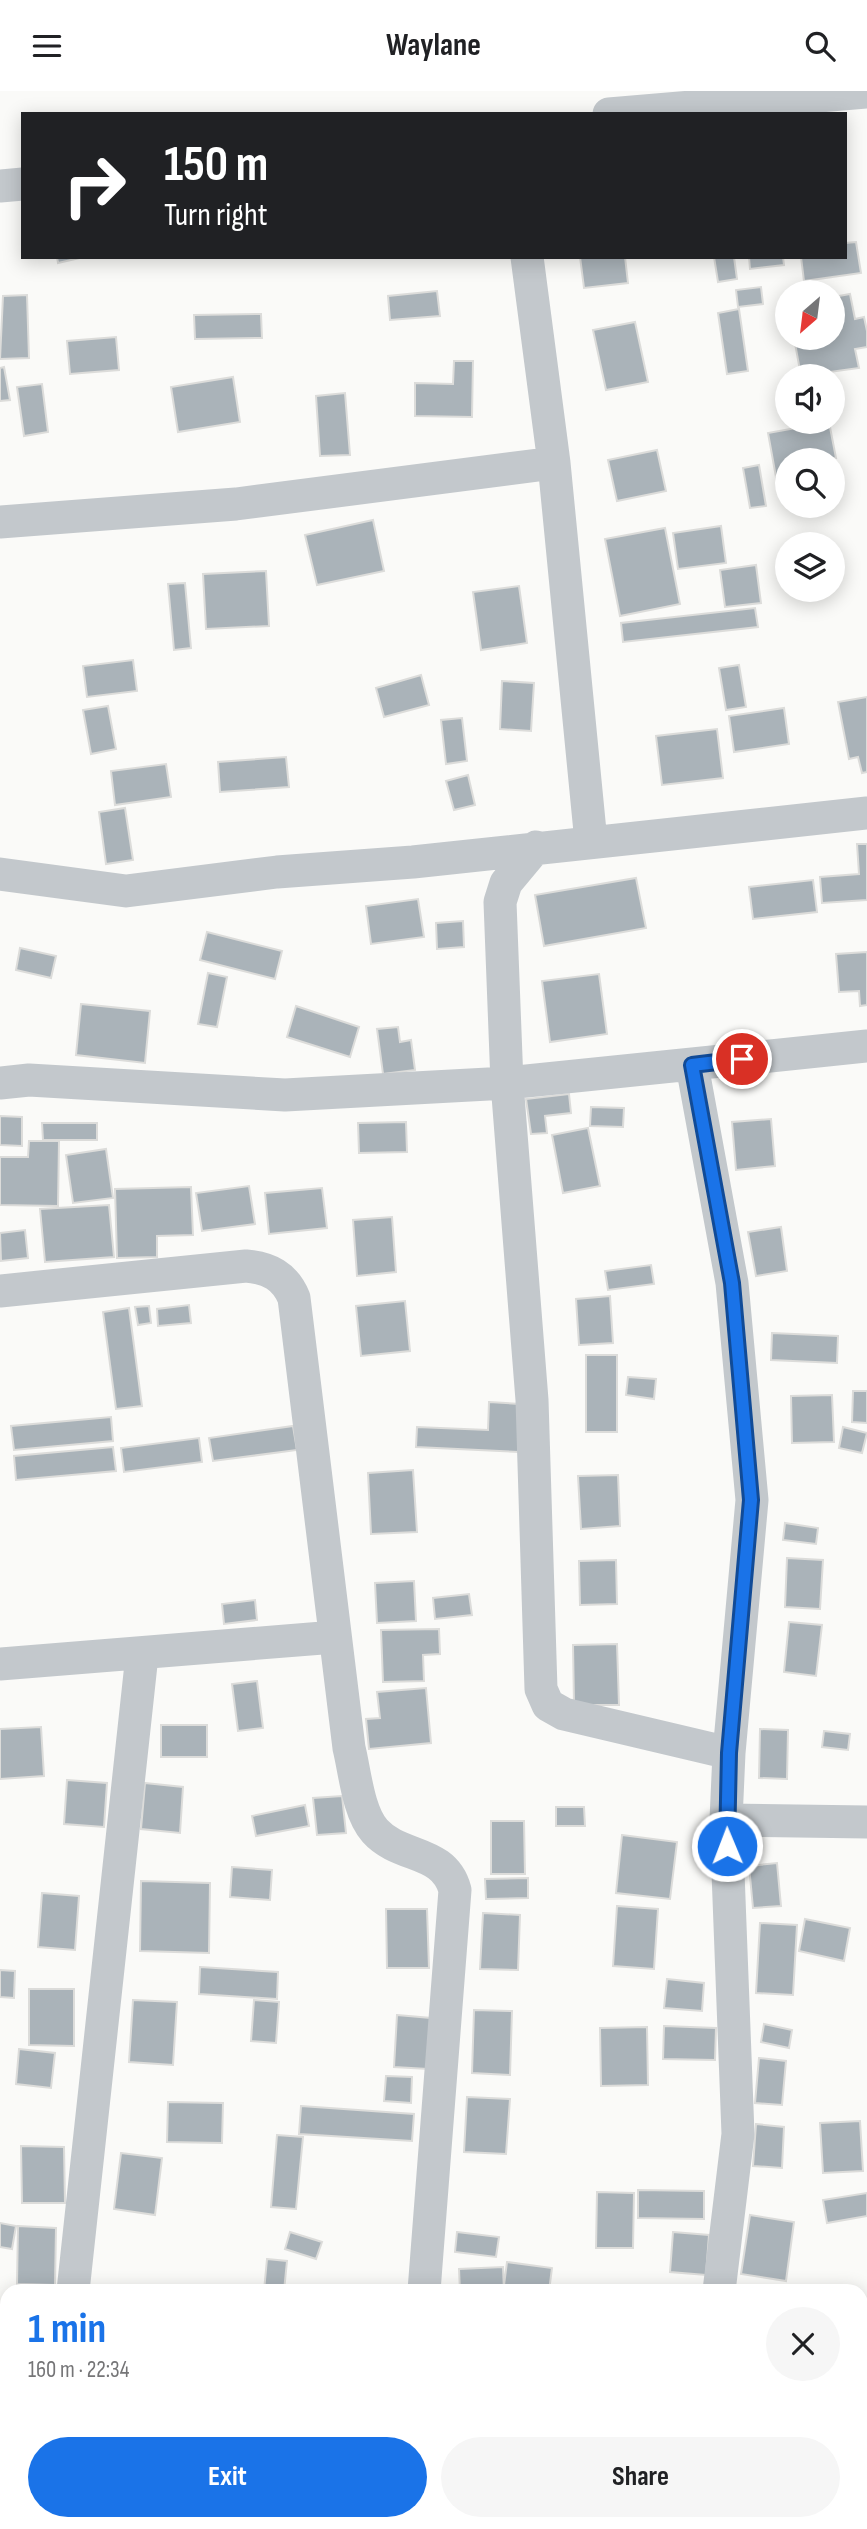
<!DOCTYPE html>
<meta charset="utf-8">
<style>
body{margin:0;font-family:"Sofia Sans Condensed",sans-serif;background:#f6f6f6;color:#202124;height:100vh;display:flex;flex-direction:column;font-size:26px;white-space:nowrap}
*{box-sizing:border-box;margin:0}
p{font-size:23px;color:#757577}
.icon{flex:none;width:38px;height:38px;fill:none;stroke:currentColor;stroke-width:2;stroke-linecap:round;stroke-linejoin:round}
.map{position:relative;flex:1;overflow:hidden}
.drawer{position:absolute;left:0px;top:2193px;width:868px;height:247px;display:flex;flex-direction:column;background:#fff;border-radius:21px 21px 0 0;box-shadow:0 4px 18px #0003}
.drawer>*{flex:none}
.top-card{position:absolute;left:21px;top:21px;width:826px;height:147px;border-radius:0px;box-shadow:0 4px 18px #0003;background:#202124;color:#fff;overflow:hidden}
.needle{width:46px;rotate:208deg}
.controls{position:absolute;left:775px;top:189px;display:grid;gap:14px}
.controls a{display:grid;place-items:center;width:70px;height:70px;border-radius:50%;background:#fff;box-shadow:0 4px 18px #0003;font-size:35px}
.pin{position:absolute;display:grid;place-items:center;width:60px;height:60px;color:#fff;margin:-30px;border:4px solid #fff;border-radius:50%;box-shadow:0 2px 7px #0007}
.me{position:absolute;width:77px;margin:-38px;rotate:359deg;stroke-linejoin:round;filter:drop-shadow(0 0 5px #0008)}
.turn{display:flex;align-items:center;gap:24px;height:147px;padding:0 28px;font-size:32px}
.turn .icon{width:91px;height:91px;stroke-width:2.5}
.turn b{display:block;font-size:49px;line-height:60px}
.round{display:grid;place-items:center;flex:none;width:74px;height:74px;border-radius:37px;background:#f6f6f6}
.summary{display:flex;align-items:center;justify-content:space-between;height:119px;padding:0 28px}
h1{font-size:42px;font-weight:700;line-height:52px;color:#1a73e8}
.cta{display:flex;gap:14px;margin-top:auto;padding:14px 28px}
.cta a{flex:1;height:80px;border-radius:42px;background:#1a73e8;color:#fff;font-size:28px;font-weight:700;line-height:80px;text-align:center}
.cta a+a{background:#f6f6f6;color:#202124}
header{display:flex;justify-content:space-between;align-items:center;height:91px;padding:0 28px;background:#fff;font-size:32px;font-weight:700}
.map>svg:first-child{display:block}
.building{fill:#aab3b9;stroke:#dcdcda;stroke-width:2}
.lines{fill:none;stroke-linecap:round;stroke-linejoin:round}
.street{stroke:#c3c8cc;stroke-width:33}
.route-casing{stroke:#114b97;stroke-width:18}
.route{stroke:#1a73e8;stroke-width:12}
</style>
<header><svg class="icon" aria-label="menu" viewBox="0 0 24 24"><path d="M4 6h16M4 12h16M4 18h16"/></svg>Waylane<svg class="icon" aria-label="search" viewBox="0 0 24 24"><circle cx="10" cy="10" r="6"/><path d="M15 15l6 6"/></svg></header>
<div class="map">
<svg width="867" height="2438" viewBox="0 0 867 2438">
<rect width="100%" height="100%" fill="#fafaf8"/>
<path class="building" d="M856,151L861,182L804,190L801,166H845V152Z
M57,166H84L58,172Z
M580,166H625L628,192L584,197Z
M714,166H734L737,188L718,191Z
M749,166H783L784,174L750,178Z
M761,196L763,213L738,216L736,199Z
M437,200L440,225L390,229L388,205Z
M850,203L855,228L864,226L867,240V256L855,258L859,277L801,285L794,247H833V206Z
M27,204L29,267L0,268L3,205Z
M739,218L748,280L727,283L718,222Z
M261,223L262,247L195,248L194,224Z
M635,231L648,291L606,299L593,239Z
M116,246L119,279L70,283L67,250Z
M454,270H473L472,326L415,325V292L453,293Z
M4,276L10,309L0,310V277Z
M233,286L240,331L178,341L171,296Z
M42,293L48,341L24,345L17,296Z
M345,302L350,364L320,365L316,305Z
M829,331L836,367L788,369V395L778,397L768,342Z
M657,359L666,400L617,410L608,369Z
M759,374L766,415L750,417L743,377Z
M373,429L384,480L317,494L305,444Z
M721,435L726,472L678,478L673,442Z
M665,437L680,513L620,525L605,448Z
M756,474L761,512L725,516L720,479Z
M266,480L269,535L206,538L203,483Z
M185,492L191,557L174,559L168,493Z
M519,495L527,552L481,559L473,501Z
M755,517L758,536L623,551L621,532Z
M133,569L137,600L87,606L83,575Z
M739,574L746,616L726,619L719,577Z
M421,584L429,614L384,626L376,597Z
M502,590L534,592L531,640L500,638Z
M867,606V681L862,682L858,666L849,668L838,611Z
M108,615L116,658L91,663L83,619Z
M784,617L789,653L734,661L729,625Z
M462,627L467,670L446,673L441,629Z
M717,638L723,687L662,694L656,645Z
M286,666L289,696L220,701L218,671Z
M166,673L171,706L115,714L111,680Z
M468,684L475,714L454,719L446,690Z
M125,717L133,769L106,773L99,721Z
M857,753H867V809L822,812L820,786L859,783Z
M636,787L646,837L544,855L535,804Z
M813,789L817,821L753,828L749,796Z
M418,808L424,846L371,853L366,815Z
M463,830L464,856L437,858L436,832Z
M207,841L282,860L275,888L200,869Z
M20,857L56,865L51,887L16,879Z
M867,861V914L860,915L859,900L839,901L836,863Z
M208,882L227,886L217,936L198,933Z
M599,883L607,943L550,951L542,890Z
M81,913L150,920L145,972L76,964Z
M296,915L359,936L350,966L287,946Z
M398,936L400,951L411,949L415,979L383,983L377,938Z
M569,1003L571,1022L545,1025L547,1042L531,1043L526,1008Z
M591,1016L624,1017L623,1036L590,1035Z
M0,1025L22,1026V1055L0,1054Z
M771,1028L775,1075L736,1079L732,1031Z
M406,1031L407,1061L359,1062L358,1032Z
M42,1032H97V1049H43Z
M588,1037L600,1095L563,1102L552,1044Z
M29,1050H59L58,1115L0,1114V1066H28Z
M106,1058L113,1107L73,1112L66,1064Z
M249,1095L255,1133L202,1140L196,1102Z
M191,1096L193,1144L157,1145V1166L117,1167L115,1098Z
M322,1097L327,1137L269,1143L265,1102Z
M109,1114L114,1166L45,1171L40,1118Z
M392,1126L396,1181L357,1185L353,1129Z
M781,1136L787,1180L756,1185L748,1141Z
M25,1139L28,1167L1,1170L0,1142Z
M651,1174L654,1193L608,1199L605,1180Z
M610,1205L613,1252L579,1254L576,1208Z
M405,1210L410,1260L361,1265L356,1215Z
M189,1214L191,1232L158,1235L157,1218Z
M149,1215L151,1232L138,1234L135,1216Z
M129,1217L142,1315L116,1318L103,1221Z
M772,1242L838,1245L837,1272L771,1269Z
M586,1264H617V1341H586Z
M628,1286L656,1288L654,1308L626,1304Z
M853,1300H867V1332L852,1331Z
M832,1304L834,1351L792,1352L791,1305Z
M489,1311L520,1313L518,1361L416,1356L417,1336L488,1339Z
M111,1326L113,1350L14,1359L11,1335Z
M293,1335L297,1359L213,1370L209,1347Z
M843,1336L867,1342L862,1362L839,1357Z
M199,1347L202,1371L124,1381L121,1357Z
M113,1356L116,1380L16,1389L14,1365Z
M413,1379L417,1441L371,1443L368,1382Z
M618,1384L620,1435L581,1438L578,1385Z
M785,1432L818,1437L816,1453L783,1449Z
M787,1467L823,1469L820,1518L785,1516Z
M616,1469L617,1513L580,1514L579,1470Z
M414,1490L416,1530L377,1532L375,1492Z
M469,1503L472,1524L435,1528L433,1507Z
M255,1509L257,1529L224,1533L222,1513Z
M789,1531L822,1534L816,1585L784,1581Z
M439,1538L440,1563L423,1564L424,1590L383,1591L381,1539Z
M617,1553L619,1614H574L573,1554Z
M257,1590L263,1637L238,1640L232,1593Z
M426,1597L431,1652L369,1658L366,1628L380,1627L377,1601Z
M161,1634H207V1666H161Z
M41,1636L44,1685L0,1688V1638Z
M760,1638L788,1639L787,1688L759,1687Z
M824,1640L850,1643L848,1659L822,1656Z
M67,1689L107,1692L104,1736L64,1733Z
M145,1692L183,1696L180,1742L141,1738Z
M342,1705L346,1742L317,1744L313,1707Z
M305,1714L309,1735L256,1745L252,1725Z
M556,1716H584L585,1735H556Z
M491,1730H524L525,1783H491Z
M622,1744L677,1751L670,1808L616,1802Z
M777,1772L781,1815L753,1817L749,1775Z
M232,1776L272,1779L270,1809L230,1806Z
M528,1787V1807L486,1808L485,1788Z
M141,1790L210,1792L209,1862L140,1860Z
M42,1802L79,1805L75,1859L38,1856Z
M617,1815L658,1818L654,1878L613,1875Z
M386,1818H427L429,1877H387Z
M483,1822L520,1824L518,1879L480,1878Z
M805,1828L850,1837L844,1870L799,1860Z
M760,1832L797,1834L793,1904L756,1902Z
M200,1876L278,1881L277,1908L199,1903Z
M0,1879L15,1880L14,1907L0,1906Z
M667,1888L704,1892L702,1920L664,1917Z
M29,1898H74V1955L29,1954Z
M133,1909L177,1911L173,1974L129,1971Z
M254,1909L279,1911L276,1952L251,1950Z
M474,1919L512,1920L510,1984L472,1982Z
M397,1924L431,1927L428,1978L394,1976Z
M764,1933L792,1939L789,1957L761,1951Z
M664,1935L716,1937L715,1969L663,1968Z
M647,1936L648,1994L601,1995L600,1937Z
M19,1958L55,1962L51,1997L16,1993Z
M759,1967L786,1970L782,2014L755,2012Z
M386,1985L412,1986L411,2012L384,2010Z
M467,2006L510,2008L506,2063L464,2061Z
M168,2011L223,2012L222,2052L167,2051Z
M301,2015L414,2023L412,2050L299,2043Z
M860,2030L863,2080L823,2082L820,2032Z
M756,2033L784,2036L782,2077L753,2075Z
M277,2044L303,2046L296,2118L271,2116Z
M21,2055L64,2056L65,2112H22Z
M121,2062L162,2067L155,2124L114,2118Z
M638,2099L704,2100V2128L638,2127Z
M597,2101L634,2102L633,2157H596Z
M867,2102V2125L827,2132L823,2109Z
M750,2124L794,2131L786,2190L741,2183Z
M0,2132L16,2135L12,2158L0,2156Z
M18,2135L56,2137L55,2194L17,2193Z
M290,2141L322,2151L316,2168L285,2158Z
M457,2141L499,2146L496,2166L455,2161Z
M673,2141L709,2144L706,2184L670,2181Z
M267,2168L287,2170L284,2200H264Z
M507,2171L552,2177L549,2200L504,2194Z
M503,2176L504,2200H460L459,2178Z
M295,2195L332,2200H294Z
M0,2227H7V2289L0,2288Z
M861,2277L867,2278V2300H861Z
M7,2397V2432H46V2438H4Z
M867,2398V2438H844L845,2432H861Z
M93,2432H142V2438H93Z
M255,2432H306L305,2438H254Z
M432,2432H467L466,2438H431Z
M628,2432H654L653,2438H627Z
M716,2432H744L745,2438H717Z"/>
<g class="lines">
<path class="street" d="M609,23L867,1
M0,95L23,93
M527,166L554,372L591,751
M0,431L236,413L554,372
M536,756L506,792L500,811L507,992L532,1309L541,1598L548,1614L564,1623L729,1662
M0,783L126,800L277,781L413,771L867,722
M692,974L732,1192L752,1409L729,1662L726,1729L738,2043L719,2200
M0,992L29,989L285,1004L507,992L867,955
M0,1200L246,1175C269,1177 285,1185 294,1207L349,1657C355,1681 358,1721 375,1740C400,1768 444,1758 455,1799L424,2200
M0,1573L335,1546
M726,1729L867,1731
M73,2200L142,1564
M58,2438L59,2432
M403,2438V2432
M689,2438V2432"/>
</g>
<g class="lines">
<defs>
<path id="route" d="M727,1755L729,1662L751,1409L732,1192L692,974L742,968"/>
</defs>
<use href="#route" class="route-casing"/>
<use href="#route" class="route"/>
</g>
</svg>
<div class="controls">
<a><svg class="needle" viewBox="-14 -14 28 28"><path d="M0-13l5 13h-10z" fill="#e53935"/><path d="M0 13l5-13h-10z" fill="#757577"/></svg></a>
<a><svg class="icon" aria-label="sound" viewBox="0 0 24 24"><path d="M4 9h4l5-4v14l-5-4H4zM17 9q2 3 0 6"/></svg></a>
<a><svg class="icon" aria-label="search" viewBox="0 0 24 24"><circle cx="10" cy="10" r="6"/><path d="M15 15l6 6"/></svg></a>
<a><svg class="icon" aria-label="layers" viewBox="0 0 24 24"><path d="M12 4l9 5-9 5-9-5zM3 14l9 5 9-5"/></svg></a>
</div>
<div class="pin" style="left:742px;top:968px;background:#d93025"><svg class="icon" aria-label="arrive" viewBox="0 0 24 24"><path d="M6 21V4h12l-3 4 3 4H6"/></svg></div>
<svg class="me" style="left:727px;top:1755px" viewBox="-20 -20 40 40"><circle r="17" fill="#1a73e8" stroke="#fff" stroke-width="3"/><path d="M0-11L8 9 0 5-8 9z" fill="#fff"/></svg>
<div class="top-card">
<div class="turn"><svg class="icon" aria-label="right" viewBox="0 0 24 24"><path d="M7 20v-9h11M14 6l5 5-5 5"/></svg><div><b>150 m</b>Turn right</div></div>
</div>
<section class="drawer">
<div class="summary"><div><h1>1 min</h1><p>160 m · 22:34</p></div><a class="round"><svg class="icon" aria-label="close" viewBox="0 0 24 24"><path d="M6 6l12 12M18 6L6 18"/></svg></a></div>
<div class="cta"><a>Exit</a><a>Share</a></div>
</section>
</div>
